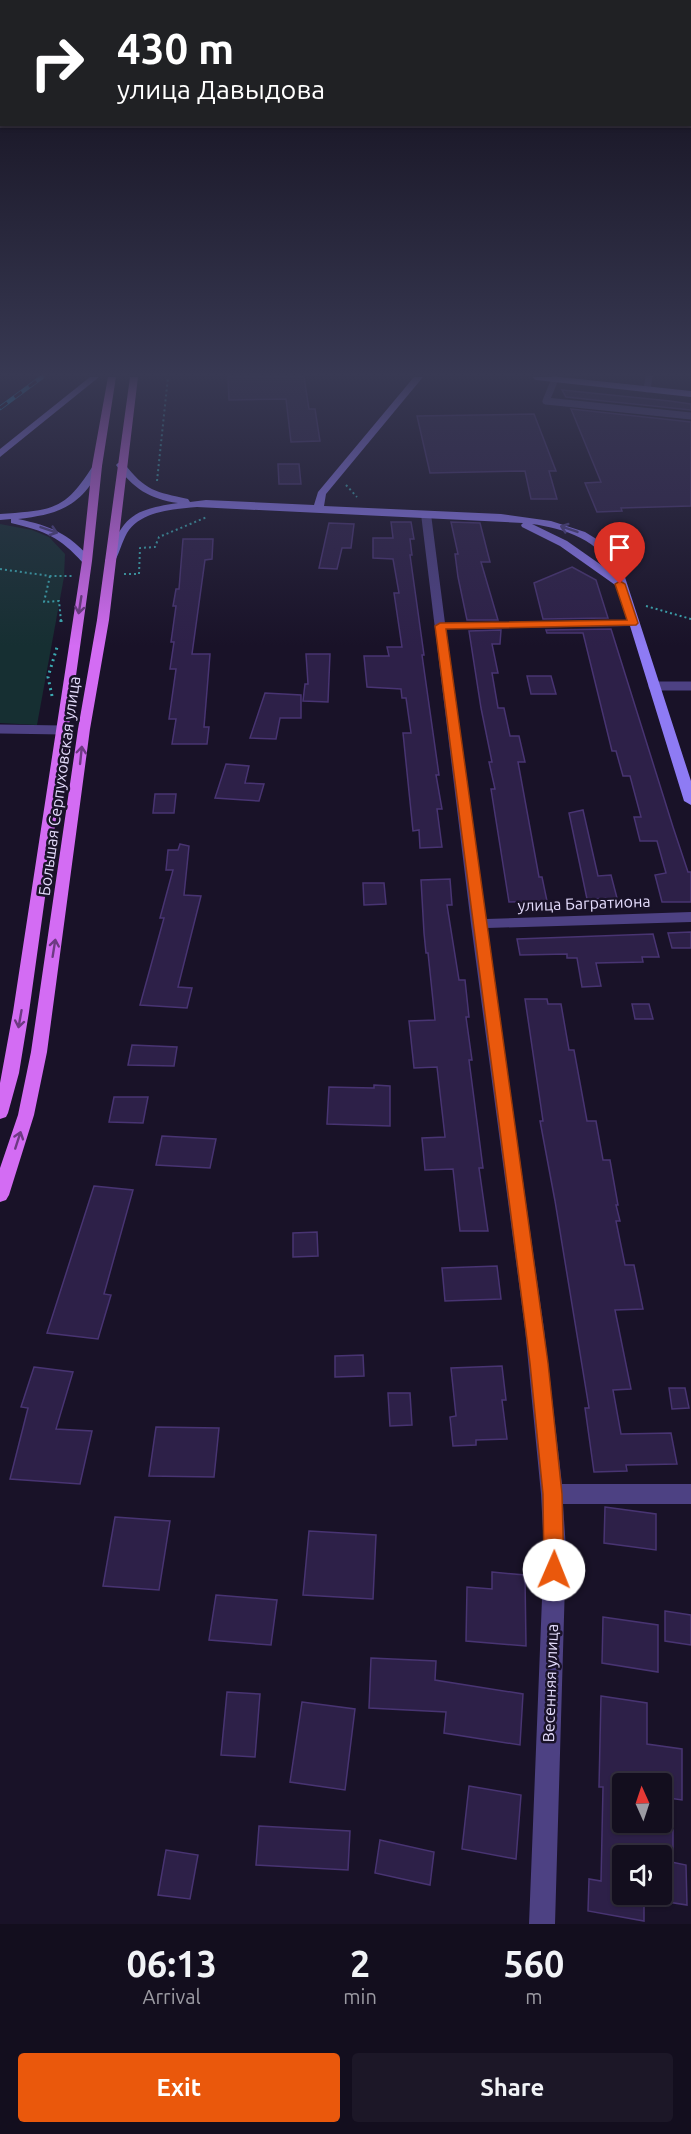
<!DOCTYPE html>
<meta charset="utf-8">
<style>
body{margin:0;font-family:Ubuntu,sans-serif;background:#1c1727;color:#f1f3f6;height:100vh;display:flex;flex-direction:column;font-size:22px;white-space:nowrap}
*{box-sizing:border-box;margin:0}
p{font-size:20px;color:#9d9ca4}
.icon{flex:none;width:33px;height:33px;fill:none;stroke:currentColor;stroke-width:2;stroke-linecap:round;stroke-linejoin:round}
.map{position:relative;height:1924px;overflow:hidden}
.panel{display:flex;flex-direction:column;background:#130e1e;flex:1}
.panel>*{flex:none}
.hud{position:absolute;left:0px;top:0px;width:692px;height:126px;box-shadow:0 2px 4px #0004,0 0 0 2px #322e3c;background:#202124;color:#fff;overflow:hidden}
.needle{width:39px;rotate:357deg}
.buttons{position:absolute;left:612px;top:1773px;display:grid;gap:12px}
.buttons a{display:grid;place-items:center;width:60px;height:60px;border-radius:6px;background:#130e1e;box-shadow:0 2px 4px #0004,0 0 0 2px #322e3c;font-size:30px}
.pin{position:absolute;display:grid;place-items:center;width:51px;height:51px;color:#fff;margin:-62px -26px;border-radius:50% 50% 50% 0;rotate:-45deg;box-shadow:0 0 6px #0007}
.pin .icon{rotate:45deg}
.me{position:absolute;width:66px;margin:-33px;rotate:1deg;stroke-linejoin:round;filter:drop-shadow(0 0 4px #0008)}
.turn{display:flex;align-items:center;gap:21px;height:126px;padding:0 18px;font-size:27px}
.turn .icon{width:78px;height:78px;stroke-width:2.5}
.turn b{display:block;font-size:42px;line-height:51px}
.eta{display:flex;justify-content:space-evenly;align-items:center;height:102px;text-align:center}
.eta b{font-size:36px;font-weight:700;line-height:42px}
.primary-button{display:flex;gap:12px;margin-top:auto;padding:12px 18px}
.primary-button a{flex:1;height:69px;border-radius:6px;background:#ea580c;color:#fff;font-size:24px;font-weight:700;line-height:69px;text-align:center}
.primary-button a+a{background:#1c1727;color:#f1f3f6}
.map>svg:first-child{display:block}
.green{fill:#162f32}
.building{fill:#2d2048;stroke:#483472;stroke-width:1.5}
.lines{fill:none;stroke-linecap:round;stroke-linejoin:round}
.path-far1{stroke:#3baab2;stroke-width:2;stroke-dasharray:2 3;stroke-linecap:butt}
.path{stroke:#3baab2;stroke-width:3;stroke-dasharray:2 4;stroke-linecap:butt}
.lane-far1{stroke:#4d4183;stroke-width:7}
.lane{stroke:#4d4183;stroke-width:9}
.street{fill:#4d4183;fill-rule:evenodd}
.secondary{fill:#8e7bf4;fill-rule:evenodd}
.primary{fill:#d36cf3;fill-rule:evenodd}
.rail-casing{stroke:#18bbec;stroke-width:4.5}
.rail{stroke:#191228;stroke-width:3;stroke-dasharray:9;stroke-linecap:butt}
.oneway{stroke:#4e4184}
.oneway2{stroke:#6d3a83}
.route{fill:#ea580c;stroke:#983908;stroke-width:1.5}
.labels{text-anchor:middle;stroke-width:5;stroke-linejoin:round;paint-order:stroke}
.street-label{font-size:16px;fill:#e4dcfc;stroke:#191228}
</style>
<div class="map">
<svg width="691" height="1924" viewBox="0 0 691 1924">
<rect width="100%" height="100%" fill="#191228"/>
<path class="green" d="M0,524L32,530L49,537L65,554L64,577L37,725L0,723Z"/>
<path class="building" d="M228,377H304L309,409H315L320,441L291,442L286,399L229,400Z
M562,390L670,401L691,404V410L566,397Z
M571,409L691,422V506L621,508L622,511L597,512L585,483L601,482Z
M534,414L556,471H549L557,499H531L525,471L430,473L417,416Z
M278,464H299L301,484H279Z
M391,522H411L414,539H410L412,555H410L424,655H422L439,775H436L442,809H437L442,847L420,848L419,830L413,831L403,733H411L406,698H402L401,689L367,687L364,656H389L387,647H402L394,593H399L393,559L373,558V538H393Z
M451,522L480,523L490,562H481L498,620H467L458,577L455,554H458Z
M329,523L354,524L351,548H342L337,569L319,568Z
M183,539H213L212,559L205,560L192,654H210L204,727H209L207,744H172L176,719H169L176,669H170L174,642H171L176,606H173L176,589H179Z
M572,567L596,580L608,618L543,619L534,583Z
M611,629L673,827L688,872H691V902H662L655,875L666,873L657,841H640L634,817H641L630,776H623L616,751H612L583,633H547L546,630Z
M501,630L500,644H492L498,673H492L498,708H504L510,736H519L525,762H518L539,877H542L547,901L509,902L491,789H495L489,762H492L481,708L469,631Z
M306,654H330L328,702L303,701L305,684H308Z
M527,676H551L556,694H531Z
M265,693L301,695V718H280L276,739L250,738Z
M226,764L249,766L245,783L264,784L259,801L215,798Z
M155,794H176L174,813H153Z
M583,810L598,876L611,875L617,898L587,899L569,813Z
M180,844L189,846L184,895L201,896L178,987L192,988L187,1008L140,1005L164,918H160L173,870H166L168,850H178Z
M450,879L452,905H447L459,980H465L469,1017H466L472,1060H469L483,1168H479L488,1231H460L453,1169L425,1170L422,1138L445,1137L437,1067L414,1068L409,1021L435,1020L428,953H426L424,933L421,880Z
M363,883H384L386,904L364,905Z
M691,932V948H672L668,933Z
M653,934L659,957H642L643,962L596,963L601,986L582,987L577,958H567V954L520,955L517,939Z
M525,999H547L548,1004H561L569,1050H574L587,1121H596L603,1160H610L618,1205H616L620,1221H616L625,1265H634L643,1309L615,1310L631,1389L613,1390L621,1434L671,1433L677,1464L626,1465L627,1471L594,1472L585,1408H589L555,1201L540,1121H543Z
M632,1004H649L653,1019H635Z
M132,1045L177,1047L174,1066L128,1065Z
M374,1085L390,1086V1126L327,1124L329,1087L374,1088Z
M114,1097H148L143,1123L109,1122Z
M162,1136L216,1139L210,1168L156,1165Z
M94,1186L133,1190L104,1294L111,1295L98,1339L47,1333Z
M317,1232L318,1256L293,1257V1233Z
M497,1266L501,1299L445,1301L442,1268Z
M363,1355L364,1376L335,1377V1356Z
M502,1366L506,1400H502L507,1439L476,1440V1445L453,1446L450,1417L456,1416L451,1368Z
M34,1367L73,1372L56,1429L92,1431L80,1484L10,1479L28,1408L21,1407Z
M669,1388H685L689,1408L672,1409Z
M388,1393H410L412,1425L390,1426Z
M156,1427L219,1428L214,1477L149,1476Z
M605,1507L656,1514V1550L604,1543Z
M115,1517L170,1521L159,1590L103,1586Z
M309,1531L376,1535L373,1599L303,1595Z
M492,1572L525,1575L526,1646L466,1641L467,1587L492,1589Z
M216,1595L277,1600L271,1645L209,1640Z
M665,1611L691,1615V1645L665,1641Z
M603,1617L658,1625V1672L602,1663Z
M371,1658L436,1661L435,1680L523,1694L520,1745L444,1733L446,1712L369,1708Z
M227,1692L260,1694L255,1757L221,1755Z
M601,1696L647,1703V1744L682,1749V1800L662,1797V1784H622V1822H662V1828L673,1830V1856H622V1894H644V1921L588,1911L589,1879L601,1881L603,1787H599Z
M302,1702L355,1709L345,1790L290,1782Z
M469,1786L521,1795L516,1859L462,1849Z
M259,1826L350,1831L348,1870L256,1865Z
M380,1840L434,1852L430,1885L375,1873Z
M166,1850L198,1855L190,1899L158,1895Z
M662,1860L686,1865L687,1905L662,1901Z"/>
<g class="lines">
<path class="path-far1" d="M157,481L168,377
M346,485L357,497
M0,569L50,576H72
M124,574H139L140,548L155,547L159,537L207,517
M50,576L44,602L59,601L61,621
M646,606L691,619"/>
<path class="path" d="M61,620V625
M52,696L48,677L58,644"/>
<path class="lane-far1" d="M555,379L546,401L691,416
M647,389L649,377"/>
<path class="lane" d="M653,686H691
M0,729L63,730"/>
<path class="street" d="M426,511L431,514L445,623L633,620L639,623L633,626L446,629L486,919L691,912V922L487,928L544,1329L562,1484H691V1504H563L566,1549L555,1924H529L544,1549L541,1494L525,1329L471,924L421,514Z"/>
<path class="secondary" d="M90,377H99L0,457V449Z
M414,377H423L326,494L324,506L501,514L551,521L585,532L598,540L610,551L622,568L691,781V805L684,801L618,587L560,546L522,527L521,525L523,523L197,507C174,509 140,511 127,533C122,542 119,554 114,563L105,561C124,518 129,510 178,503C149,499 133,488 116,465L118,463H124C145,491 156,492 188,499L190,502L206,500L314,505L318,492ZM532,524C562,528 603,540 614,574L567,541Z
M532,377H560L691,391V397L536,380Z
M94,464L102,466C81,506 61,514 18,519C51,526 68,533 91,559V563H83C60,537 45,531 11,523V519L0,520V514C53,510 65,511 94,464Z"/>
<path class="primary" d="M108,377H116L102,466L92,561L29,1012L19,1073L8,1113L6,1117L0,1119V1083L13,1012L82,561L92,466Z
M130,377H138L109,620L90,729L47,1052L34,1115L9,1195L6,1200L0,1202V1168L18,1115L31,1052L78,729L97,620Z"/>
<defs>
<path id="rail" d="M0,408L42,377"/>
</defs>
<use href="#rail" class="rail-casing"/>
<use href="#rail" class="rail"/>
</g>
<defs><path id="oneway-shaft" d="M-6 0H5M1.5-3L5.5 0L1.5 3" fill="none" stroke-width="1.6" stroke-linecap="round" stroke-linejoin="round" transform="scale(1.5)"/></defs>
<g class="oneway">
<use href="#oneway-shaft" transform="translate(569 529) rotate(-161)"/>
<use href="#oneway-shaft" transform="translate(49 530) rotate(19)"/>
</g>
<g class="oneway2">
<use href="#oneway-shaft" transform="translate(80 605) rotate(99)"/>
<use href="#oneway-shaft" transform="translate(81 755) rotate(-84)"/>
<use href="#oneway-shaft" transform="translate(54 948) rotate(-81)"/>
<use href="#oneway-shaft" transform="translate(20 1019) rotate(100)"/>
<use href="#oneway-shaft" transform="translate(18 1140) rotate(-72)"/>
</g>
<linearGradient id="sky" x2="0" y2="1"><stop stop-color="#0e0a16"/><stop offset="0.58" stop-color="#383953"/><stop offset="1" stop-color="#383953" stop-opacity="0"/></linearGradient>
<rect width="691" height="646" fill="url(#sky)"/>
<path class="route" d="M620,581L625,584L638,623L636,625L446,629L548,1363L562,1494L564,1570L561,1577L554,1580L547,1577L544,1570L543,1494L530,1363L435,626L440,623L627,620L615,584Z"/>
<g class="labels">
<g class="street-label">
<text transform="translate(59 786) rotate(-82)" y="6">Большая Серпуховская улица</text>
<text transform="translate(584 903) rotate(-2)" y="6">улица Багратиона</text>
<text transform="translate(550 1683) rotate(-88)" y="6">Весенняя улица</text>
</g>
</g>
</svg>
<div class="buttons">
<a><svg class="needle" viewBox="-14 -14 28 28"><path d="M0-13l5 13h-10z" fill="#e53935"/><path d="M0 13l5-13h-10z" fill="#9d9ca4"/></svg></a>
<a><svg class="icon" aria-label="sound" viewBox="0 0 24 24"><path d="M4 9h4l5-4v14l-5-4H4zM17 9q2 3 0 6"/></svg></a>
</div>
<div class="pin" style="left:620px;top:584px;background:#d93025"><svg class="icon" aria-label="arrive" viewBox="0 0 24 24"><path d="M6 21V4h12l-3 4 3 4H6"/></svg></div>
<svg class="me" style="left:554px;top:1570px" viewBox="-20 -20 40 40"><circle r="19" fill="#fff"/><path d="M0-13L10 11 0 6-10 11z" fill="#ea580c"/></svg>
<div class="hud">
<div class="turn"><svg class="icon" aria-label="right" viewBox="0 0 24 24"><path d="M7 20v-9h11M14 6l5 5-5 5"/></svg><div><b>430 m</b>улица Давыдова</div></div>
</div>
</div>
<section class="panel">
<div class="eta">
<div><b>06:13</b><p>Arrival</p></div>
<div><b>2</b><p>min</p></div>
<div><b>560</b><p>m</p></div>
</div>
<div class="primary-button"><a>Exit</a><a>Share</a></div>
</section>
